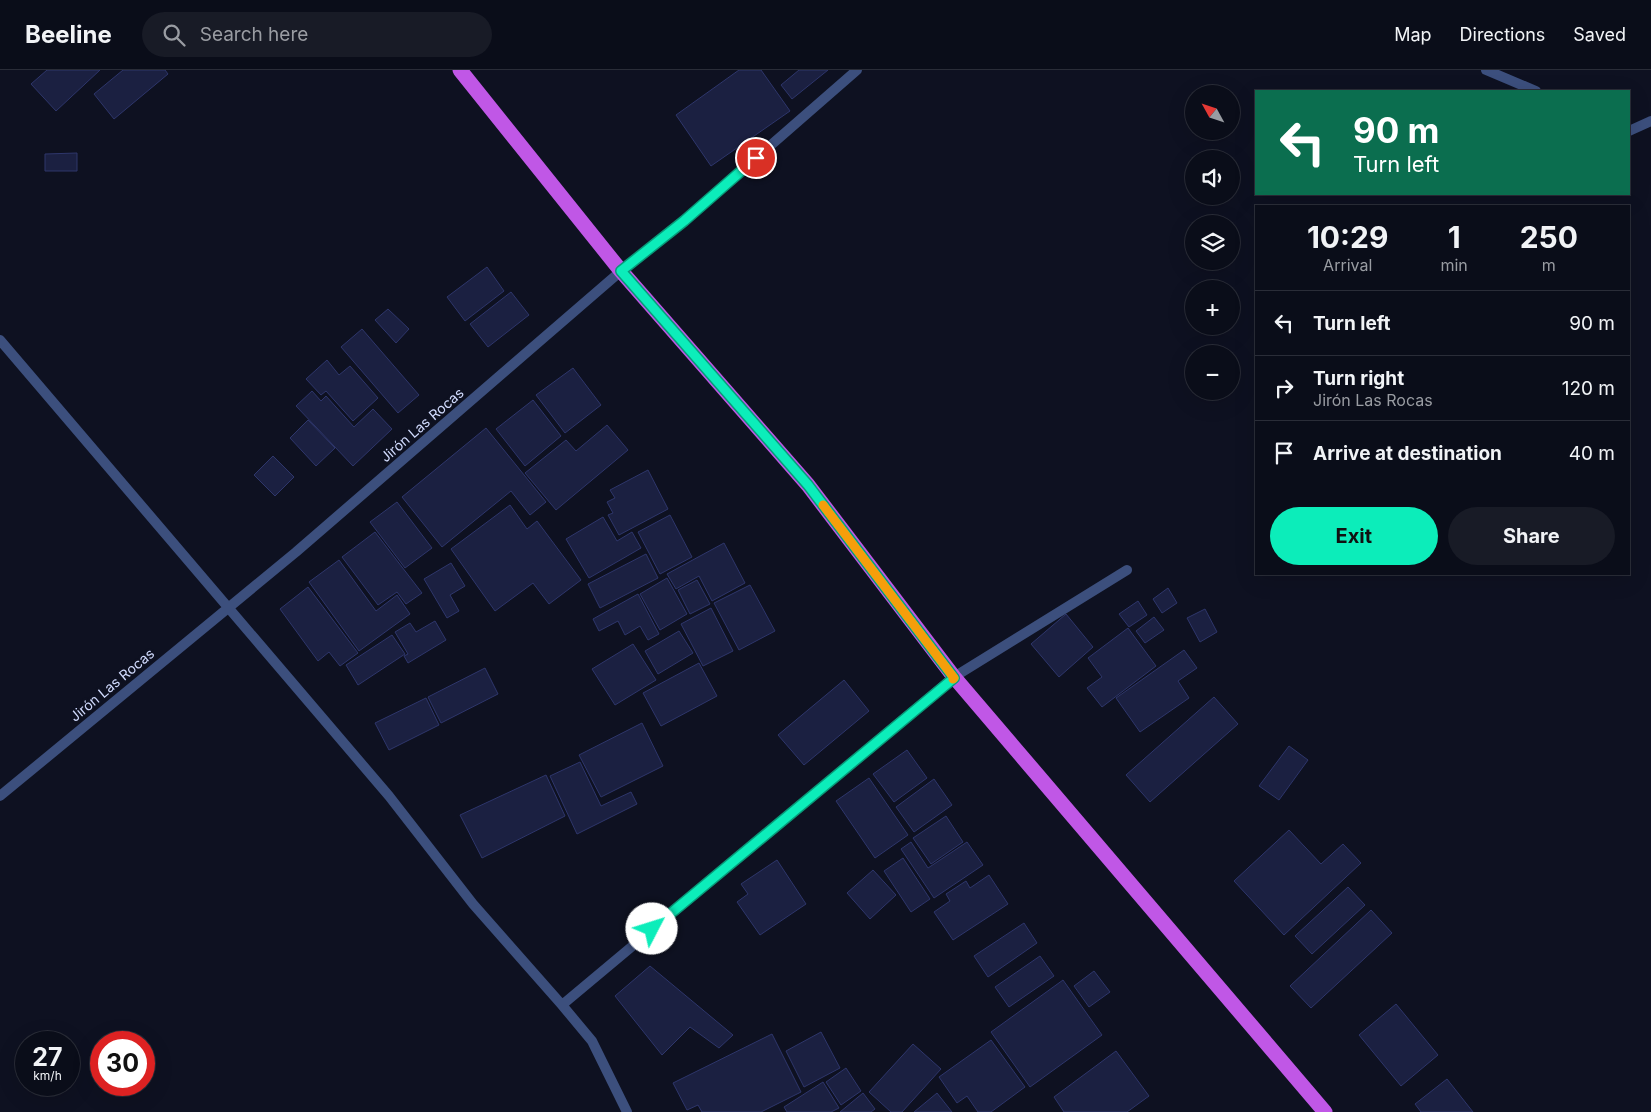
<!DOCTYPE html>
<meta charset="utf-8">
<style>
body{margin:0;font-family:Inter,sans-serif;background:#181b26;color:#f1f3f6;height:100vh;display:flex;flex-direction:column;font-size:19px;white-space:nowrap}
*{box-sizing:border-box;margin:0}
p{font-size:16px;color:#999ca2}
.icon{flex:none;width:28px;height:28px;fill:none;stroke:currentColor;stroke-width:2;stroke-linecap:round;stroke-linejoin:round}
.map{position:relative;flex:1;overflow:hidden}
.side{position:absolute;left:1255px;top:135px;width:375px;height:370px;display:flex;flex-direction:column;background:#0a0d19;border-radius:0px;box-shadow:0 5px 20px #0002,0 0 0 1px #2a2d38}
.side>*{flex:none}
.hud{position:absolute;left:1255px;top:20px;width:375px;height:105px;border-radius:0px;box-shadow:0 5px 20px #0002,0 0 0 1px #2a2d38;background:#0b6e4f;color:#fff;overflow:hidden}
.needle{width:32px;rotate:310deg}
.tools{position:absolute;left:1185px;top:15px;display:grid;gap:10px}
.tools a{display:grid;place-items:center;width:55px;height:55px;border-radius:50%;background:#0a0d19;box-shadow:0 5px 20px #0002,0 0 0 1px #2a2d38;font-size:25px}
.speed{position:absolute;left:15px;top:961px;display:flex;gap:10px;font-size:25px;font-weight:700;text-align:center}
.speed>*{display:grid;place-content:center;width:65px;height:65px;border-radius:50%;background:#0a0d19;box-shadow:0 5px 20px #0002,0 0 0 1px #2a2d38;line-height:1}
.speed small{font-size:12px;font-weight:400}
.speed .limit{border:8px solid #d22;background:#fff;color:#111}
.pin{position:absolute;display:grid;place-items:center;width:42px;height:42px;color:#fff;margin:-21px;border:2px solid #fff;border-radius:50%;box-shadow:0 1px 5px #0007}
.me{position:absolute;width:55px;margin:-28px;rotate:50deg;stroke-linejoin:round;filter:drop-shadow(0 0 4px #0008)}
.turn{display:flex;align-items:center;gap:18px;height:105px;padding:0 15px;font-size:22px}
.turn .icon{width:65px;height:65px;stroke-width:2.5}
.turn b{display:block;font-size:35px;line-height:42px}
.eta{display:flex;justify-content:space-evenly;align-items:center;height:85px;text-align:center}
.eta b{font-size:30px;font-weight:700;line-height:35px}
.button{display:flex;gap:10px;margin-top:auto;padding:10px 15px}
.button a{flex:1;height:58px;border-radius:30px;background:#0cedba;color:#111;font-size:20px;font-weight:700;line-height:58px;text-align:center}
.button a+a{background:#181b26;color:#f1f3f6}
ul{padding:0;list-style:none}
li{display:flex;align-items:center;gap:15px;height:65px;padding:0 15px;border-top:1px solid #2a2d38}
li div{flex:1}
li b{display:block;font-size:19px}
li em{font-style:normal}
header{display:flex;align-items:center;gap:30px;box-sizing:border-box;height:70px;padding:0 25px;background:#0a0d19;border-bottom:1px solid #2a2d38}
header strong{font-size:24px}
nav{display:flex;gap:28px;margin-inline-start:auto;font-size:18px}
.search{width:350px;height:45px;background:#181b26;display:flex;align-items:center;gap:12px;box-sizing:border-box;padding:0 18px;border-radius:28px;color:#999ca2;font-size:19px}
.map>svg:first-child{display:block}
.building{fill:#1b2041;stroke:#2e366b}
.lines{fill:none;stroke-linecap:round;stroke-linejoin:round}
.service{stroke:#3c4f7d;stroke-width:10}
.minor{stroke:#3c4f7d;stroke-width:10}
.trunk{stroke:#c057e6;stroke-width:15}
.route-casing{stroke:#089a79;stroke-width:12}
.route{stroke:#0cedba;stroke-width:9}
.slow{stroke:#f59e0b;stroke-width:9}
.labels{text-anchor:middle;stroke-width:5;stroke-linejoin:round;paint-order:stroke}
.street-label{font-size:14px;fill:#d0dafd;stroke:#0e1121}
</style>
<header>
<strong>Beeline</strong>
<div class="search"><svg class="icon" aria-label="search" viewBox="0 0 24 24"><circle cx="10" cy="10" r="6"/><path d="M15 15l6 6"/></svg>Search here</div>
<nav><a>Map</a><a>Directions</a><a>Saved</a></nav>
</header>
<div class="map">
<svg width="1651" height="1042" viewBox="0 0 1651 1042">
<rect width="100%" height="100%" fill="#0e1121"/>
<path class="building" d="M47,0H100L56,41L31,14Z
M123,0H165L168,4L114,49L94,24Z
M739,0H761L790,41L711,96L676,45Z
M799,0H828L792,29L781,15Z
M77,83V101H45V84Z
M487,197L504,221L465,251L447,227Z
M511,222L529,245L488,277L470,254Z
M388,239L409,259L396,273L375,250Z
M362,259L419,325L398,343L341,277Z
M327,290L339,305L350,296L378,328L353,351L326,321L321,325L306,309Z
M573,298L601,335L565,363L536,325Z
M312,321L321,331L326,326L354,357L373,339L392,359L353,396L296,336Z
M533,330L561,366L525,396L496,359Z
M308,350L335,378L316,396L290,368Z
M607,355L628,380L556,440L525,403L566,370L576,381Z
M486,358L546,432L530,445L511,421L442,477L402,427Z
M273,386L294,407L275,426L254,405Z
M648,400L668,439L619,465L608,445L613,443L607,432L615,428L610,420Z
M397,432L432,478L405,498L370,452Z
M510,435L527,459L537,451L581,510L549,534L533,513L495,541L451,479Z
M670,445L692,487L660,504L638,462Z
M603,447L617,471L632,462L641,478L589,508L566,469Z
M375,462L422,523L406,534L397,522L378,535L342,487Z
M724,473L745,513L712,531L699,506L676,519L667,504Z
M646,484L658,508L600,538L588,514Z
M339,490L376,541L397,525L410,544L359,581L309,512Z
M451,493L465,516L450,525L459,541L447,548L424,509Z
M667,508L687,544L660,560L640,524Z
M697,510L710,534L690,544L678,520Z
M750,515L775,561L739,580L714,533Z
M308,517L358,583L340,596L329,582L318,591L280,539Z
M1168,518L1177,533L1162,543L1153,529Z
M638,524L659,564L648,570L640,556L625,565L618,551L599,561L593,549Z
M1138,531L1147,545L1129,557L1119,544Z
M711,538L733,581L703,596L681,554Z
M1205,539L1217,562L1200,572L1187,548Z
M1066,544L1093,577L1059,607L1031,574Z
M1154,547L1164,560L1145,573L1136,561Z
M435,551L446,570L408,593L404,586L408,584L395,562L410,553L416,562Z
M1128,558L1156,596L1102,637L1087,618L1102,607L1088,588Z
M679,561L693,583L658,604L645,581Z
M392,565L405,584L358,615L346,595Z
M633,574L656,610L615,635L592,599Z
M1184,580L1197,598L1178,611L1189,628L1140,662L1116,628Z
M699,593L717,626L661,656L643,623Z
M485,598L498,624L441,653L428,627Z
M844,610L869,641L804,695L778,665Z
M1214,627L1238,654L1150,732L1126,705Z
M426,628L439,655L389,680L375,653Z
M642,653L663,696L601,727L579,685Z
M1289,676L1308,690L1279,730L1259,716Z
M907,680L927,708L894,732L873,704Z
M580,692L601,736L631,722L637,734L577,764L550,706Z
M546,705L565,746L482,788L460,745Z
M869,708L908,765L875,788L836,731Z
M934,709L952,735L914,762L896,737Z
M946,746L963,772L931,794L913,768Z
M1289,760L1321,794L1343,774L1361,793L1284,865L1234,811Z
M911,772L928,798L967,772L983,795L934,828L901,779Z
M903,788L930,829L911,842L884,801Z
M777,790L806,834L760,865L737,832L748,824L741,814Z
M873,800L896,825L870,849L847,823Z
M989,805L1008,834L953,870L934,842L950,831L946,824L966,811L970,818Z
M1348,817L1365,835L1312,884L1295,866Z
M1371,840L1392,863L1311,938L1290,916Z
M1024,853L1037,873L988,907L974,886Z
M1040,886L1054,906L1009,937L995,917Z
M650,896L733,965L719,978L690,957L662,985L615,926Z
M1094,901L1110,922L1089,937L1074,916Z
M1063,910L1102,965L1030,1017L991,962Z
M1396,934L1438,985L1401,1016L1359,965Z
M821,962L840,998L804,1017L786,981Z
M772,964L801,1022L761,1042H702L698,1035L687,1040L673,1013Z
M991,970L1025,1017L991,1042H978L967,1026L957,1033L939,1007Z
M913,974L941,999L902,1042H891L869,1022Z
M1116,981L1149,1026L1127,1042H1064L1054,1027Z
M846,998L861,1021L841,1035L826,1012Z
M1447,1009L1473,1042H1421L1415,1034Z
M823,1012L839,1038L831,1042H787L784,1037Z
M863,1023L875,1039L871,1042H840Z
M937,1023L952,1042H914Z"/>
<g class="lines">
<path class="service" d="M954,607L1127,500"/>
<path class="minor" d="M1486,0L1536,21
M1629,61L1651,51
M0,270L389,726L473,834L562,935
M0,726L296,482L621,201L684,151L857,0
M627,1042L592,971L562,935L954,607"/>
<path class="trunk" d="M460,0L621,201L808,415L954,607L1325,1042"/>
</g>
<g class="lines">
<defs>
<path id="route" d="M652,859L954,608L808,415L621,201L684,151L756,88"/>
</defs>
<use href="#route" class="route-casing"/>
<use href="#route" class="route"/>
<path class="slow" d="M823,435L954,608L953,609"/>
</g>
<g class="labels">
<g class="street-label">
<text transform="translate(422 355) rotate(-41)" y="5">Jirón Las Rocas</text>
<text transform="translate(112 615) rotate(-40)" y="5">Jirón Las Rocas</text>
</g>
</g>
</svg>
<div class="tools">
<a><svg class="needle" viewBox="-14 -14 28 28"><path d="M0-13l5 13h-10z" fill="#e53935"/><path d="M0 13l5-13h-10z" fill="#999ca2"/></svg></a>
<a><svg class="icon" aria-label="sound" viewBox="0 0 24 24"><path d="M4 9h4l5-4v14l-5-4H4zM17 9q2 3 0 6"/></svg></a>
<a><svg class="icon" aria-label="layers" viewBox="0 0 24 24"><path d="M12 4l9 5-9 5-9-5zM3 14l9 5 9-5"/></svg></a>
<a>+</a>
<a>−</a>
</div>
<div class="speed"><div>27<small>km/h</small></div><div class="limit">30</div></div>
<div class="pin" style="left:756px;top:88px;background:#d93025"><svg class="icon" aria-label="arrive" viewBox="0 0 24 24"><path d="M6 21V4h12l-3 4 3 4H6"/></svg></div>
<svg class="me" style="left:652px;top:859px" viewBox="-20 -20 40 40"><circle r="19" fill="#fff"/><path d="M0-13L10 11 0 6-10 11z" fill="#0cedba"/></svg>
<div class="hud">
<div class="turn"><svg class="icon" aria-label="left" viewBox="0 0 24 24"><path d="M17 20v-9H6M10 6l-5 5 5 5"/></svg><div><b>90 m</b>Turn left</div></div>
</div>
<section class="side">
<div class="eta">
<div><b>10:29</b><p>Arrival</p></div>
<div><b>1</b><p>min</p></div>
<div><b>250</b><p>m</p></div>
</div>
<ul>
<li><svg class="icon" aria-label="left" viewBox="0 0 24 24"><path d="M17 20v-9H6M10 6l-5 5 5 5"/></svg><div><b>Turn left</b></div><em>90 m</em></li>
<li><svg class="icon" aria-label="right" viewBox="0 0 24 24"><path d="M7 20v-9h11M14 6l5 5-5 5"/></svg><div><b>Turn right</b><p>Jirón Las Rocas</p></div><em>120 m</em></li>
<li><svg class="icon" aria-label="arrive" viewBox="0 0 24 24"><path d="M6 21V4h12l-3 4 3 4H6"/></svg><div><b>Arrive at destination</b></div><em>40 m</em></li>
</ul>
<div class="button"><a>Exit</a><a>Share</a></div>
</section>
</div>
